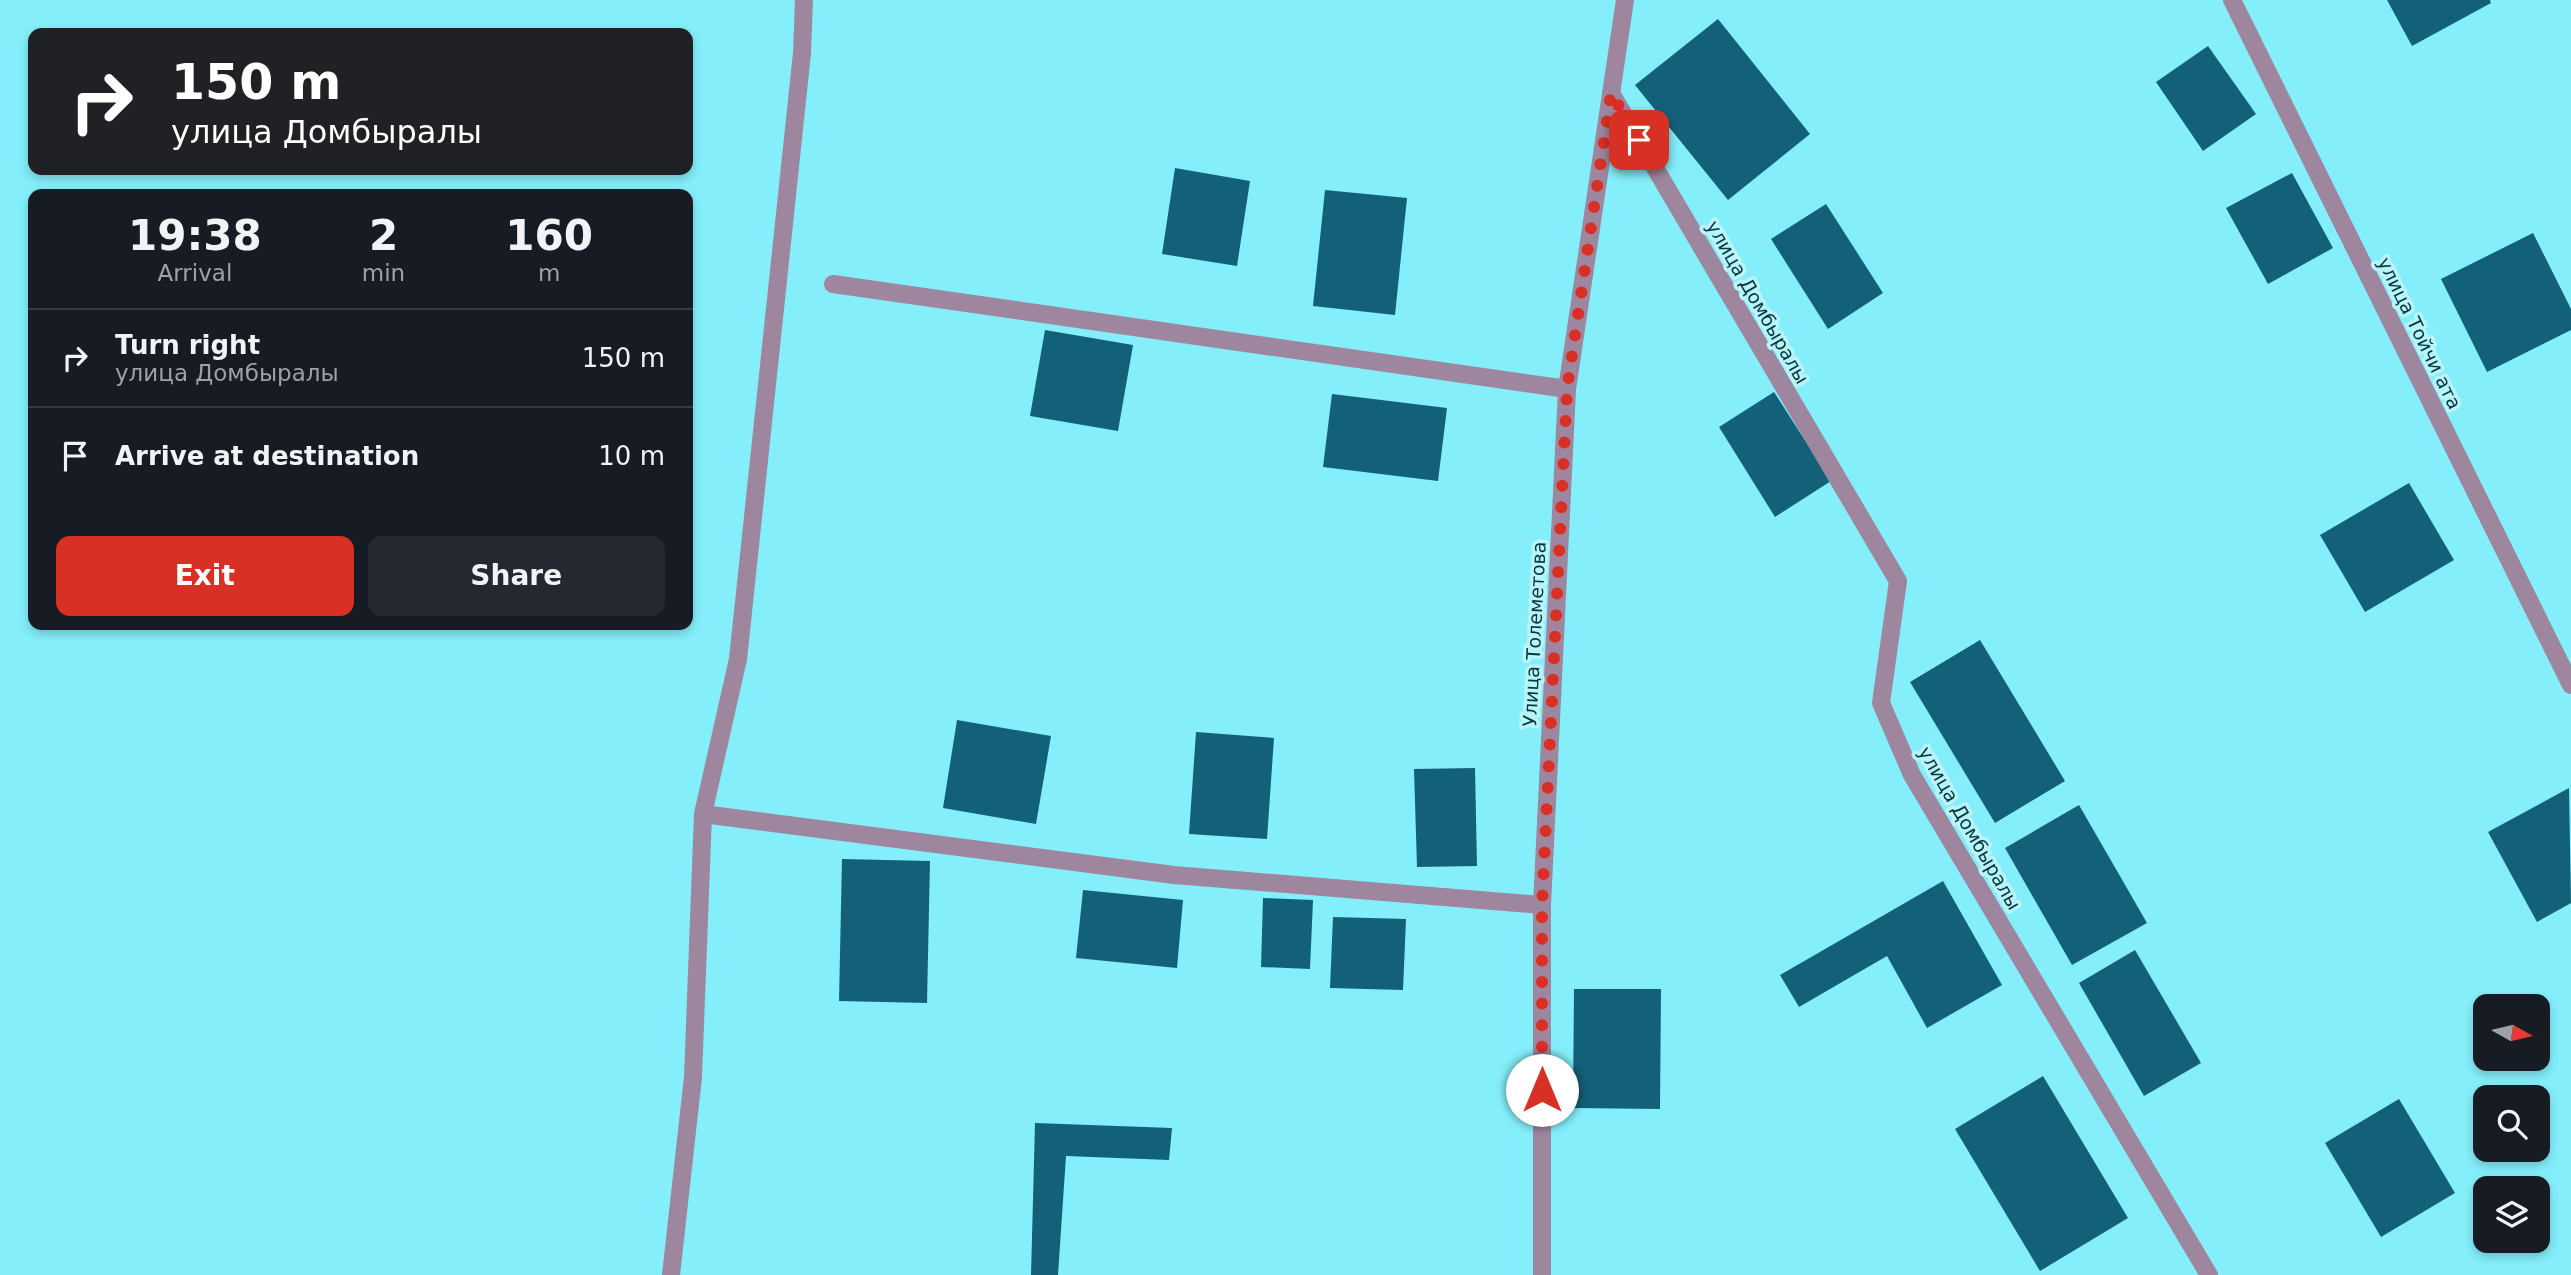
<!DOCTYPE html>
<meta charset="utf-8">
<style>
body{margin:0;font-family:"DejaVu Sans",sans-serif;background:#242831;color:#f1f3f6;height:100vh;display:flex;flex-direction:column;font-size:26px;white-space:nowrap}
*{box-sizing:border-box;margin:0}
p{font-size:23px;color:#9ea1a6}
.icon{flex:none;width:38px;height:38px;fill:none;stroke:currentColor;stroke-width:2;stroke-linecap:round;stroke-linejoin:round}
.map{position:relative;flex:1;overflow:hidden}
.side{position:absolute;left:28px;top:189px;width:665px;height:441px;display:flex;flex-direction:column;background:#171b24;border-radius:14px;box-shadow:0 4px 10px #0003}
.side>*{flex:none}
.top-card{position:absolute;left:28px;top:28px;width:665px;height:147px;border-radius:14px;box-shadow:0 4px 10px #0003;background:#202124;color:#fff;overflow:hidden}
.needle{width:46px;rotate:98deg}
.fabs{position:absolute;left:2473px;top:994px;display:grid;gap:14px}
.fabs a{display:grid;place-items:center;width:77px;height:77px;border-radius:14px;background:#171b24;box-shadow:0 4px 10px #0003;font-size:35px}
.pin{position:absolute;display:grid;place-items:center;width:60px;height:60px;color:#fff;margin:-30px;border-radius:14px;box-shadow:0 4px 10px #0006}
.me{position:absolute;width:77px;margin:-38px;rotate:0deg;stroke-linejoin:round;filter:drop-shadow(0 0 5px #0008)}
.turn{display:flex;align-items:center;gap:24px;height:147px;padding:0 28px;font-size:32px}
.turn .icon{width:91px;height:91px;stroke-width:2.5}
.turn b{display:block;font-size:49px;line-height:60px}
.eta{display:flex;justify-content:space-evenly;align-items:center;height:119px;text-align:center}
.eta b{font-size:42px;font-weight:700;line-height:49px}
.button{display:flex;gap:14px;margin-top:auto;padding:14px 28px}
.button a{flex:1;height:80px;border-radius:14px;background:#d93025;color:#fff;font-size:28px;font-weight:700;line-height:80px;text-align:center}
.button a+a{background:#242831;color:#f1f3f6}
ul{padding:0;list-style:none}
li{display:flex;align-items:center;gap:21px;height:98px;padding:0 28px;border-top:2px solid #363941}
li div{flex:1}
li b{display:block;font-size:26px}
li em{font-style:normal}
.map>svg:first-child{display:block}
.building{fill:#136079}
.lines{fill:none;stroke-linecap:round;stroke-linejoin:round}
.minor{stroke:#9e869e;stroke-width:18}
.route{stroke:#d93025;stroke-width:12;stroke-dasharray:0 21.6}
.labels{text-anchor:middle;stroke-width:7;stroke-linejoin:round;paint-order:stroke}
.street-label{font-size:19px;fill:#05373c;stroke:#b9f4fa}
</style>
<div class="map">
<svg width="2571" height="1275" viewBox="0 0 2571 1275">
<rect width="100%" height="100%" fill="#84eefa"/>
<path class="building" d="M2387,0H2490L2491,3L2412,46Z
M1718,19L1810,134L1728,200L1635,85Z
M2208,46L2256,114L2203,151L2156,82Z
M1175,168L1250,181L1237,266L1162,254Z
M2292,173L2333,248L2268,284L2226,208Z
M1325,190L1407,198L1395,315L1313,306Z
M1826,204L1883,293L1828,329L1771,239Z
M2533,233L2571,309V330L2487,372L2441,279Z
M1045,330L1133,345L1118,431L1030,416Z
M1774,392L1831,481L1775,517L1719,427Z
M1332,394L1447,408L1438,481L1323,467Z
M2409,483L2454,560L2365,612L2320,535Z
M1980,640L2065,781L1995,823L1910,682Z
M957,720L1051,736L1036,824L943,808Z
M1196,732L1274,738L1267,839L1189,834Z
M1475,768L1477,866L1417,867L1414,769Z
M2569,788L2571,903L2537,922L2488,832Z
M2079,805L2147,923L2072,965L2005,848Z
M842,859L930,861L927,1003L839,1001Z
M1943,881L2002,985L1927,1028L1887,956L1799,1007L1780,975Z
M1083,890L1183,900L1177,968L1076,958Z
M1263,898L1313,900L1310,969L1261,967Z
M1333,917L1406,919L1403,990L1330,988Z
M2135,950L2201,1063L2144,1096L2079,983Z
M1574,989H1661L1660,1109L1573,1108Z
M2043,1076L2128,1218L2040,1271L1955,1129Z
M2399,1099L2455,1193L2381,1237L2325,1143Z
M1035,1123L1172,1128L1169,1160L1066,1156L1058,1275H1031Z"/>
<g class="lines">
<path class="minor" d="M2232,0L2571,685
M1611,93L1898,581L1881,703L1912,775L2209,1275
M833,284L1567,389
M703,814L1174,875L1542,905
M671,1275L693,1077L703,814L738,659L802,53L804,0
M1542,1275V905L1567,389L1625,0"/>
</g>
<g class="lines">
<path class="route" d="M1542,1090V905L1567,389L1611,93L1639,140"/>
</g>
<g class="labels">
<g class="street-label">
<text transform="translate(1758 302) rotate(60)" y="7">улица Домбыралы</text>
<text transform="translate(2420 333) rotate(64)" y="7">улица Тойчи ата</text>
<text transform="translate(1534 634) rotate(-87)" y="7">Улица Толеметова</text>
<text transform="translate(1970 828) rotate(60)" y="7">улица Домбыралы</text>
</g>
</g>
</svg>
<div class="fabs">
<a><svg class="needle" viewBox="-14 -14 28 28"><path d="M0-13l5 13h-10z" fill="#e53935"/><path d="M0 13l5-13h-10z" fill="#9ea1a6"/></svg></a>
<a><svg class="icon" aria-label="search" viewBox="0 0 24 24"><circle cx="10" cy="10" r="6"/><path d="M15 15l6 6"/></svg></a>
<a><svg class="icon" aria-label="layers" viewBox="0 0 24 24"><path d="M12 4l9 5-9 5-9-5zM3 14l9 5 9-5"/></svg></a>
</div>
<div class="pin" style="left:1639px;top:140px;background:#d93025"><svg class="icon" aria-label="arrive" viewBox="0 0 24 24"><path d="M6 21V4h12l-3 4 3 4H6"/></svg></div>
<svg class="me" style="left:1542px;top:1090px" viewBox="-20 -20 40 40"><circle r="19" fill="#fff"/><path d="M0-13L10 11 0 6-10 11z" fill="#d93025"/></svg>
<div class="top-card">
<div class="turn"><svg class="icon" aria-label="right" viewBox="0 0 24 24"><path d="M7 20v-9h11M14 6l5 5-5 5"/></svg><div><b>150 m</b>улица Домбыралы</div></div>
</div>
<section class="side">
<div class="eta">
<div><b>19:38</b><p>Arrival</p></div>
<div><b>2</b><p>min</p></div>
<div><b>160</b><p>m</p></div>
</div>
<ul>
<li><svg class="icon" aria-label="right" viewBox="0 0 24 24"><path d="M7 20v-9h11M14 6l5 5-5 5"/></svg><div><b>Turn right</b><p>улица Домбыралы</p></div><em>150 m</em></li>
<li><svg class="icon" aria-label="arrive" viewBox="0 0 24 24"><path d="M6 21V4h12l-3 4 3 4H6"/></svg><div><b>Arrive at destination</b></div><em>10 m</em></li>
</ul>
<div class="button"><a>Exit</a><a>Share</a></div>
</section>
</div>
